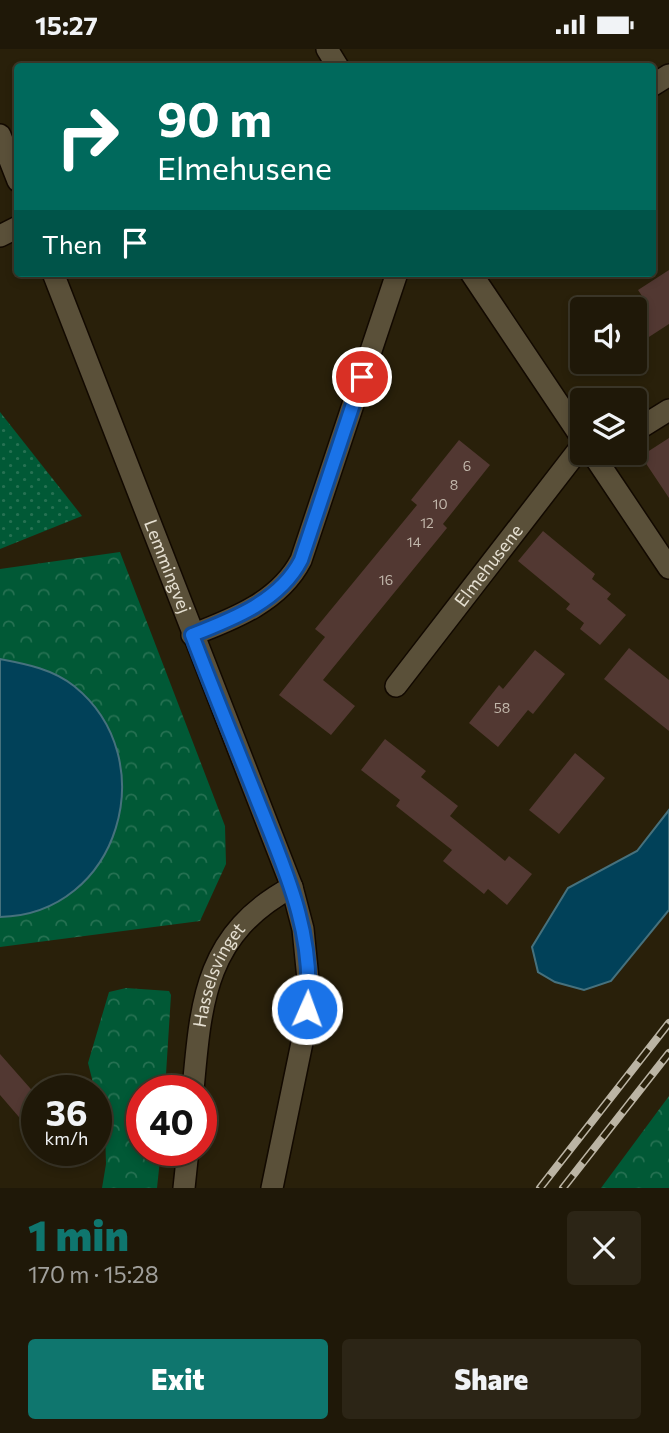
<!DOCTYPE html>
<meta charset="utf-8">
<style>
body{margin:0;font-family:Commissioner,sans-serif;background:#2c2516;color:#f1f3f6;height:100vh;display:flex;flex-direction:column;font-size:26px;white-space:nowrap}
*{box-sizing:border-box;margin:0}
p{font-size:23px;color:#a1a09c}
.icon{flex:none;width:38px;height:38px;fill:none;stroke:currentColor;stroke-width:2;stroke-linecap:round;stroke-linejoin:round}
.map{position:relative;height:1139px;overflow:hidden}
.details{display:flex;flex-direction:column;background:#1f1808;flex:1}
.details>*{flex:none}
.guide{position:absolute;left:14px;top:14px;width:642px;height:214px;border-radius:7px;box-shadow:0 4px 10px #0003,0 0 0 2px #3c3729;background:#00695c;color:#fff;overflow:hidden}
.fabs{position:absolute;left:570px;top:248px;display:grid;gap:14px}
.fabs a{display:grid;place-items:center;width:77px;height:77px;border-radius:7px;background:#1f1808;box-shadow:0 4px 10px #0003,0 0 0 2px #3c3729;font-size:35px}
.speed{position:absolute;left:21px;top:1026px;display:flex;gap:14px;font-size:35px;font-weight:700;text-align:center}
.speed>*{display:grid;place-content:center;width:91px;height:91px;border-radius:50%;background:#1f1808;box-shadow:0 4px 10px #0003,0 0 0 2px #3c3729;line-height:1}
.speed small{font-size:18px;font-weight:400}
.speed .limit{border:10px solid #d22;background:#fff;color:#111}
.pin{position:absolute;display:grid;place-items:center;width:60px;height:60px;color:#fff;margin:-30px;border:4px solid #fff;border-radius:50%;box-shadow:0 2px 7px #0007}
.me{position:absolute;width:77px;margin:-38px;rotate:2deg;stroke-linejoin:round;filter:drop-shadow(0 0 5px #0008)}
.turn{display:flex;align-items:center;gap:24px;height:147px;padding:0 28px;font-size:32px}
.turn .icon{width:91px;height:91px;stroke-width:2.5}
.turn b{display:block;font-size:49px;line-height:60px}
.then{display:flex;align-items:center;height:66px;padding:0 28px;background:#0003;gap:14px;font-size:26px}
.round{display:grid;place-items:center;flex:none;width:74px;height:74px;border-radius:7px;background:#2c2516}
.head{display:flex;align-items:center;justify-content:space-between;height:119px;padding:0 28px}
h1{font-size:42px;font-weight:800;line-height:52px;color:#0f766e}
.action{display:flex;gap:14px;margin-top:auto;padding:14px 28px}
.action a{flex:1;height:80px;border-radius:7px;background:#0f766e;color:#fff;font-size:28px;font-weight:800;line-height:80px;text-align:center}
.action a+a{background:#2c2516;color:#f1f3f6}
.status{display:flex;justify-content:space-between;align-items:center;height:49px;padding:0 35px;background:#1f1808;direction:ltr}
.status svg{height:19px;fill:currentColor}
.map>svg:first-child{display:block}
.grass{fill:url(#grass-dots)}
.forest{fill:url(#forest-crowns)}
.water{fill:#014159;stroke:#46717d;stroke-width:2}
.building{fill:#523832}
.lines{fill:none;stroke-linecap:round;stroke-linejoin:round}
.minor-casing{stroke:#120900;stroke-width:24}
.minor{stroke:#5a5039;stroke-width:21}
.rail-casing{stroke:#bbb4a4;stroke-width:8}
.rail{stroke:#29200a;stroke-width:5;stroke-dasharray:16;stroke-linecap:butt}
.route-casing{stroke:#114b97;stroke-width:18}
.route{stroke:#1a73e8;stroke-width:12}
.labels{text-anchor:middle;stroke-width:5;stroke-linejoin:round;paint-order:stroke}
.number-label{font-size:14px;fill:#c1b6aa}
.street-label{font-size:18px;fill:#e6e0d2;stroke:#29200a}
</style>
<div class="status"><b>15:27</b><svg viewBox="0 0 49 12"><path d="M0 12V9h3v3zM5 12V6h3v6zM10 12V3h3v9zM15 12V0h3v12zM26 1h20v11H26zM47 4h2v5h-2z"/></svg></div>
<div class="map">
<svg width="669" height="1139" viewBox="0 0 669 1139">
<defs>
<pattern id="grass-dots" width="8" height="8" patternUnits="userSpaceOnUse" patternTransform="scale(1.75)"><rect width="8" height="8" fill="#015936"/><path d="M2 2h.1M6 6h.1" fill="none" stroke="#267152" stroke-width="1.8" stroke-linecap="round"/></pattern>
<pattern id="forest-crowns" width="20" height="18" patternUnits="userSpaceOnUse" patternTransform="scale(1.75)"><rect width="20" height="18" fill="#015936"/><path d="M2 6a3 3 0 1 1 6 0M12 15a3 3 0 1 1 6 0" fill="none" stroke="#267152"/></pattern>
</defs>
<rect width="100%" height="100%" fill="#29200a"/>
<path class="grass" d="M0,363L82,467L0,500Z"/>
<path class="forest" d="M120,503L225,777L226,815L200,872L0,898V520Z
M126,939L169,942L171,946L165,1041H142V1101H161L157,1139H102L106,1115L105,1081L88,1014L109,943Z
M669,1047V1139H601Z"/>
<path class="water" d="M0,610C26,615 53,620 74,637C165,710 119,866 0,868Z
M669,761V861L611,932L584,941L555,933L538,923L532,898L568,839L637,802Z"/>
<path class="building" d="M669,221V275L635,297V251L642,247L638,241Z
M669,389V449L641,407Z
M459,391L490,416L443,475L447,479L323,631L355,657L331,686L279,646L325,588L315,580L417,456L411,451Z
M543,482L595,525L592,530L611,545L607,550L626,566L600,596L580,580L584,574L566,560L570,555L518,512Z
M629,599L669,631V682L604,630Z
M535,601L565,625L533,665L528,661L498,698L469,674L499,636L503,640Z
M385,690L426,722L421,728L458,757L450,767L505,812L509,807L532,825L507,856L488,840L484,845L443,812L452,801L396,757L400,751L361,721Z
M575,704L605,729L559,785L529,761Z
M0,1005L37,1047V1089L0,1046Z"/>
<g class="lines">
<defs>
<g id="minor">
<path d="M327,0L338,18"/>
<path d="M653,36L669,26"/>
<path d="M0,86L18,132"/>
<path d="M0,187L18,178"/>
<path id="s1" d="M53,224L292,838L303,880L309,940L305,979L272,1139"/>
<path d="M471,224L583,391"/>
<path d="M635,382L669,361"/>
<path d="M592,404L669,519"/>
<path d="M192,586C234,570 280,552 301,511L397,224"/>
<path id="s2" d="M396,637L583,395"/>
<path id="s3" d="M193,1041C201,952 205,885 292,838"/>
<path d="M184,1139L188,1101"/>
</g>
</defs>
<use href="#minor" class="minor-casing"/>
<use href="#minor" class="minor"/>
<defs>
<path id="rail" d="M540,1139L669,974
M563,1139L669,1004"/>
</defs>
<use href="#rail" class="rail-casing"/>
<use href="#rail" class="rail"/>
</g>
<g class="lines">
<defs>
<path id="route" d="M307,960C316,884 282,814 255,745C234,692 212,639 192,586C233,570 280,552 301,511L362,328"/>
</defs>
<use href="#route" class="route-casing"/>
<use href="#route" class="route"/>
</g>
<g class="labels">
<g class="number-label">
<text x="467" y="422">6</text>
<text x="454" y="441">8</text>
<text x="440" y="460">10</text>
<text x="427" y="479">12</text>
<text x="414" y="498">14</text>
<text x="386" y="536">16</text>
<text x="502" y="664">58</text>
</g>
<g class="street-label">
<text dy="6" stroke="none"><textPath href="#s2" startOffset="152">Elmehusene</textPath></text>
<text dy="6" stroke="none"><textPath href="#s1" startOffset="315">Lemmingvej</textPath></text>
<text dy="6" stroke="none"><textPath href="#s3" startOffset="119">Hasselsvinget</textPath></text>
</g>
</g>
</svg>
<div class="fabs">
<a><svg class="icon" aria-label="sound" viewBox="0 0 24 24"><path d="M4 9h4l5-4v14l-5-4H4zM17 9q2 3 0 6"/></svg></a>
<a><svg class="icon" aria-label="layers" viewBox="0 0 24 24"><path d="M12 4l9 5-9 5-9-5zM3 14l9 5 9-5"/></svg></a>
</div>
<div class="speed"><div>36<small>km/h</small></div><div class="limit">40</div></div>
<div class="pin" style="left:362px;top:328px;background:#d93025"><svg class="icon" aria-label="arrive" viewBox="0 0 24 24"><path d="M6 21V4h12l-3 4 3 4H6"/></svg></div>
<svg class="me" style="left:307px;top:960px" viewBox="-20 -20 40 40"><circle r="17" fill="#1a73e8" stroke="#fff" stroke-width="3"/><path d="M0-11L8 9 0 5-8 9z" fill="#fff"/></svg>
<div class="guide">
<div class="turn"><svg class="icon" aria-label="right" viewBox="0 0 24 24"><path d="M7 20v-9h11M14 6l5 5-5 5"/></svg><div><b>90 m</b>Elmehusene</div></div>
<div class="then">Then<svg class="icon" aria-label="arrive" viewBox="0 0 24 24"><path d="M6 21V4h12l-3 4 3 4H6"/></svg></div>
</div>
</div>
<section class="details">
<div class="head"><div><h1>1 min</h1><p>170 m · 15:28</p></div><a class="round"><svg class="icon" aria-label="close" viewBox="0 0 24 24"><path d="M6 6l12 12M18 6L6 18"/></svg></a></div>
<div class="action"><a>Exit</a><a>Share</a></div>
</section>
